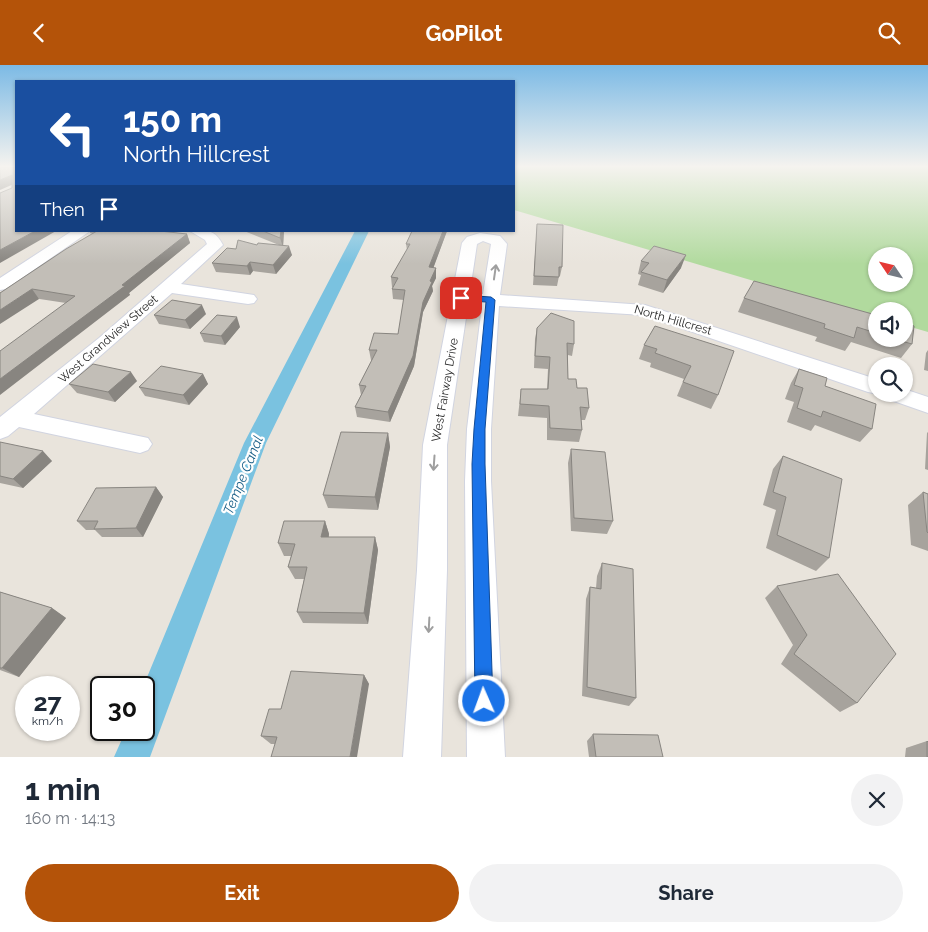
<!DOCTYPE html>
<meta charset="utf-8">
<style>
body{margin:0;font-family:Raleway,sans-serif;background:#f2f2f3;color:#1f2937;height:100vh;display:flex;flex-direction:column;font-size:19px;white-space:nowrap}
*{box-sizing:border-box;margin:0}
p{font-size:16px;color:#747a83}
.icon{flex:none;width:28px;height:28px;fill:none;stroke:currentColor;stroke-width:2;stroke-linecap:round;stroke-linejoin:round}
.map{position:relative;height:692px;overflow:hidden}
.details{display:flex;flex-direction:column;background:#fff;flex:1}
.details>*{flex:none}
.guide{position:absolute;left:15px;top:15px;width:500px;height:152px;border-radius:0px;box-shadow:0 1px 4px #0004;background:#1a4fa0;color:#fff;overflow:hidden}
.needle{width:32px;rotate:305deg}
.buttons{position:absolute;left:868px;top:182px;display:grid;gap:10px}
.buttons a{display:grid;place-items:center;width:45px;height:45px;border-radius:50%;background:#fff;box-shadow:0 1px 4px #0004;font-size:25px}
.speed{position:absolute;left:15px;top:611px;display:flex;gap:10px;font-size:25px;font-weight:700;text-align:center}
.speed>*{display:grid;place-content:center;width:65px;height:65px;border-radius:50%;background:#fff;box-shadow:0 1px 4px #0004;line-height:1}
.speed small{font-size:12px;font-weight:400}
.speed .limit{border:2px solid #111;border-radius:8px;background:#fff;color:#111}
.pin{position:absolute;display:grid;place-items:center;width:42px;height:42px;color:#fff;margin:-21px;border-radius:10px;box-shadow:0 2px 8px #0006}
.me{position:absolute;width:55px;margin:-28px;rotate:358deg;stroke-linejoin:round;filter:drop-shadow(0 0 4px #0008)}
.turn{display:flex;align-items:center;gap:18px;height:105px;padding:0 25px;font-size:22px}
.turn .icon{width:65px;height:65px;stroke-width:2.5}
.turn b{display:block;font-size:35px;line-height:42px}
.then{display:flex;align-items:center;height:48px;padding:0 25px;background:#0003;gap:10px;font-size:19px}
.round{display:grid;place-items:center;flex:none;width:52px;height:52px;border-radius:26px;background:#f2f2f3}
.headline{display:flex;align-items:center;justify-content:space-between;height:85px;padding:0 25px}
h1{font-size:30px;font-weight:700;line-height:38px}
.action{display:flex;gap:10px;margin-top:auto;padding:10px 25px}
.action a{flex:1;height:58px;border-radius:30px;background:#b45309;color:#fff;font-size:20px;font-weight:700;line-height:58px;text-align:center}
.action a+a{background:#f2f2f3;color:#1f2937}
header{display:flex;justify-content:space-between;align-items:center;height:65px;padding:0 25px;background:#b45309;color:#fff;font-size:22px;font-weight:700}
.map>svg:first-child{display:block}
.green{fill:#b1da9e;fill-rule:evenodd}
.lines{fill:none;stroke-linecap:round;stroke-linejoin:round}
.canal{fill:#7ac2e0;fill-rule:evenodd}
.minor-casing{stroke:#d1d4e0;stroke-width:2}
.minor{fill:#fff;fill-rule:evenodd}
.wall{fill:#a7a39d}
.shaded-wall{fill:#888580}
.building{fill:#c2beb7;stroke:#888580}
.oneway{stroke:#9f9f9f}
.route{fill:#1a73e8;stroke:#114b97}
.labels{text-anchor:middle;stroke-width:4.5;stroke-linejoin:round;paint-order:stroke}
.street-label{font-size:12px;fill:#292929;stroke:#fff}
.water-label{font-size:14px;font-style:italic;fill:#1c6189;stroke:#fff}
</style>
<header><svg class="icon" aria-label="back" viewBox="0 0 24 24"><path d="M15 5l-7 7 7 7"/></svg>GoPilot<svg class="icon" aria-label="search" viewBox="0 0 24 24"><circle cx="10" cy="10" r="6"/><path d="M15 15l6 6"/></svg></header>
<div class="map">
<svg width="928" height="692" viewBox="0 0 928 692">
<rect width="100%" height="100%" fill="#e9e4dc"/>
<path class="green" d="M514,102H928V267L904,260V246H876V252L514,145ZM876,191H904V219H876Z"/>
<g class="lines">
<path class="canal" d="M355,166H369L266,378L150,692H114L126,665H144L143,622L244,378Z"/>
<defs>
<path id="minor" d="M72,166H90L6,224L0,225V213Z
M190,166C207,166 214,163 223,180L181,219L254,230L257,234L254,238L248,239L172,228L34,349L148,373L152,379L148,385L140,388L19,362L8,371L0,374V352L99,273L207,179L205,175Z
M480,168L500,171L507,179L500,230L645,240L876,314V329H878L868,327L643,250L499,241L491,364V416L505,692H467L465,416L467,364L482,240L472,238L469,234L472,230L483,229L491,179L483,176L477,179L447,380V505L441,692H403L417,505L423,380L462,178L467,172Z
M904,324L928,332V348L888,334L885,329H904Z"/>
</defs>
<use href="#minor" class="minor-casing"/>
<use href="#minor" class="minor"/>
</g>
<path class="wall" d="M537,159L562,202L560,211H559L557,221L533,220Z
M90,166H160L187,169L190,178L129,228L130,230L66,238L0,228L93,169L90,168Z
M244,166H284L283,181L292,190L276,209L253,206L250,210L216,207L212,198L236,184L257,180H279Z
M412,166H447L433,203H436V213L432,221L433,226L423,247L414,301L390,357L357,352L355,342L361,330L359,320L372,295H371L369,285L398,269L404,235L393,234L392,224L393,222H392L391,212L407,185L406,179Z
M641,196L681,203L663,228L638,220L641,210L638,209Z
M744,233L876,250V274H904L912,279L901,293L851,277L845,286L815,276L817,272L738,247Z
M206,249L190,264L159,259L154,250Z
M655,261L718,330L711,344L677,331L684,314L650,302L651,298L639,294L644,280Z
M240,262L225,280L204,277L200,268Z
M537,263L574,279L572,291L568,290V314L577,323L589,343L585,355H581L582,365L579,377L547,375V353L518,351L521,324H547L548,304L534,303L535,274Z
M928,285V306L924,305L926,288Z
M799,304L825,321L872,364L860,377L815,360L811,366L787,357L794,337L785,334L791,318Z
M203,309L208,319L189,340L145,331L139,322Z
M137,316L115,337L77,328L69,319Z
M928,367V405L925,404L927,368Z
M388,368L390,382L378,445L328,443L323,430Z
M0,377L52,396L23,423L0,418Z
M571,384L613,456L607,469L571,466L568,398Z
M783,391L829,493L816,506L766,483L776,445L763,440L773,404Z
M156,422L163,432L143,472H102L95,465H86L77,456Z
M923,427L928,429V486L911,480L908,440Z
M325,456L329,469V472H375L378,485L368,559L303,558L297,547L304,514H295L288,502L291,491H284L278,478Z
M602,498L636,633L629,641L582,631L586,534L590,522L596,523L597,511Z
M777,521L857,638L840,647L781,599L793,580L765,533Z
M0,527L52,543L66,553L19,612L0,605Z
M364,610L369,619L275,679H271L261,671L281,644Z
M593,669L663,692H589L587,676Z
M927,676L928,692H905L906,683Z"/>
<path class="shaded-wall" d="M12,110L16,118L0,125V115Z
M35,166H56L0,198V185Z
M281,166H284L283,182L280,173Z
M443,166H447L430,212L429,202Z
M187,169L190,178L129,228L130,230L0,330V314L122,220Z
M289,181L292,190L276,209L273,200Z
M686,190L681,203L663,228L667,215Z
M250,197L253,206L250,210L247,201Z
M436,203V213L432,221L433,226L423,247L414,301L390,357L388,347L423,237L430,216Z
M32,224L39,234L0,259V245Z
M202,240L206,249L190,264L185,255Z
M237,252L240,262L225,280L221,271Z
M131,307L137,316L115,337L108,327Z
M203,309L208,319L189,340L183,330Z
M388,368L390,382L378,445L375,432Z
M43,386L52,396L23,423L13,414Z
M156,422L163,432L143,472L136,463Z
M325,456L329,469L326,485L321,472Z
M375,472L378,485L368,559L364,548Z
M52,543L66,553L19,612L2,603Z
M364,610L369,619L357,692H350Z"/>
<path class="building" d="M0,102H16V166H35L0,185V128L12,123V110L0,115Z
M537,159L563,160L562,202H559V212L534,211Z
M97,166H160L187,169L122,220L125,221L0,314V286L75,231L32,224L0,245V228L66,184Z
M263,166H281L280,173Z
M412,166H443L429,202L436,203L430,216L432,217L423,237L413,291L388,347L355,342L366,321L359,320L377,285H369L374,268L398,269L405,225L392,224L398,213L391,212L410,179H406Z
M238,175L257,180L258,178L289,181L273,200L250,197L247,201L212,198L227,183L236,184Z
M654,181L686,190L667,215L641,207L649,198L641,196Z
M754,216L876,250V268L857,262L854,273L824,263L825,259L744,233Z
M172,235L202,240L185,255L154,250Z
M551,248L574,256V279L567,278L568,314H576L577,323H587L589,343L580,342L582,365L550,363L549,341L520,339L521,324H548L550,292L535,291L537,263Z
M217,250L237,252L221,271L200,268Z
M904,258L914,261L912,279L894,274H904Z
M655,261L734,286L718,330L683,317L691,301L655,288L657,284L644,280Z
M93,299L131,307L108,327L69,319Z
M161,301L203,309L183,330L139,322Z
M799,304L827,313L825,321L876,339L872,364L823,346L821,352L797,343L803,323L794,320Z
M341,367L388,368L375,432L323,430Z
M0,377L43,386L13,414L0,411Z
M571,384L605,387L613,456L574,453Z
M783,391L842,414L829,493L777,470L786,432L773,427Z
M156,422L136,463L94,464L98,456H77L96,423Z
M923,427L928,429V468L927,467Z
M284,456H325L321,472H375L364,548L297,547L307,502H288L295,479L278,478Z
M602,498L633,504L636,633L587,622L590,522L601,524Z
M838,509L896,589L857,638L794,589L807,570L777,521Z
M0,527L52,543L2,603H0Z
M291,606L364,610L350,692H271L277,672L261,671L269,644H281Z
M593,669L658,670L663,692H596Z
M927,676L928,677V692H927Z"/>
<defs><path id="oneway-shaft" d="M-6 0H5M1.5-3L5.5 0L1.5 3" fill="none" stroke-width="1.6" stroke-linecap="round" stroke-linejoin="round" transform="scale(1.25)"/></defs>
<g class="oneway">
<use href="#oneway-shaft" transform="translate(495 207) rotate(-82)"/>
<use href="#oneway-shaft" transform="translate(434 398) rotate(94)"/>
<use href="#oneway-shaft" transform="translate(429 560) rotate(93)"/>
</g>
<linearGradient id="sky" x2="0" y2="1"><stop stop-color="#7cbae5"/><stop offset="0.51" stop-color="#f5f3ef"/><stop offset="1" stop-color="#f5f3ef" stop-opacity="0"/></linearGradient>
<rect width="928" height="199" fill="url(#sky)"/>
<path class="route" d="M461,230L491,232L495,235L485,364V399L493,636L490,642L484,645L478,642L475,636L472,399L474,364L486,237L458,235V231Z"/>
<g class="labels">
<g class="street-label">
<text transform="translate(673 255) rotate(16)" y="4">North Hillcrest</text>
<text transform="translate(108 274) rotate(-41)" y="4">West Grandview Street</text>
<text transform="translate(445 325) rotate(-80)" y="4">West Fairway Drive</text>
</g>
<g class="water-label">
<text transform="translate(243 410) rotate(-68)" y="5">Tempe Canal</text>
</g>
</g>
</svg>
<div class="buttons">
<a><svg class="needle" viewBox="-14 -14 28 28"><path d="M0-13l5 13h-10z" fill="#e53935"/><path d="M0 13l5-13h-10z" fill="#747a83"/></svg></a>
<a><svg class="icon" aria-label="sound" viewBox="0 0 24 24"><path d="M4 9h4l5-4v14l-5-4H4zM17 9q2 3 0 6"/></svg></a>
<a><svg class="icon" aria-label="search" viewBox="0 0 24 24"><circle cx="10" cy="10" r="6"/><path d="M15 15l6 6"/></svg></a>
</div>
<div class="speed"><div>27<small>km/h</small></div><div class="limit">30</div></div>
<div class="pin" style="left:461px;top:233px;background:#d93025"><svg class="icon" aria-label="arrive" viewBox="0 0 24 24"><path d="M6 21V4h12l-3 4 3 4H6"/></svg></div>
<svg class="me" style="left:484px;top:636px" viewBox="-20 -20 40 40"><circle r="17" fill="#1a73e8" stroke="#fff" stroke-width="3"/><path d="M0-11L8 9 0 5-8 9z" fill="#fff"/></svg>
<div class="guide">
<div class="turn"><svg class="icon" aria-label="left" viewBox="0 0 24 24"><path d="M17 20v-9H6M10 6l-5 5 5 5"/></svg><div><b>150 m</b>North Hillcrest</div></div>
<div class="then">Then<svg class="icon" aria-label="arrive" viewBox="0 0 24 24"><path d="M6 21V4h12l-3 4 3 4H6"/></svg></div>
</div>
</div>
<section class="details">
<div class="headline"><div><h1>1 min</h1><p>160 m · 14:13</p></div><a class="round"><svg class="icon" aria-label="close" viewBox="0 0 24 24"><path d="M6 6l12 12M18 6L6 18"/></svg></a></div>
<div class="action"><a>Exit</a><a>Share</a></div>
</section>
